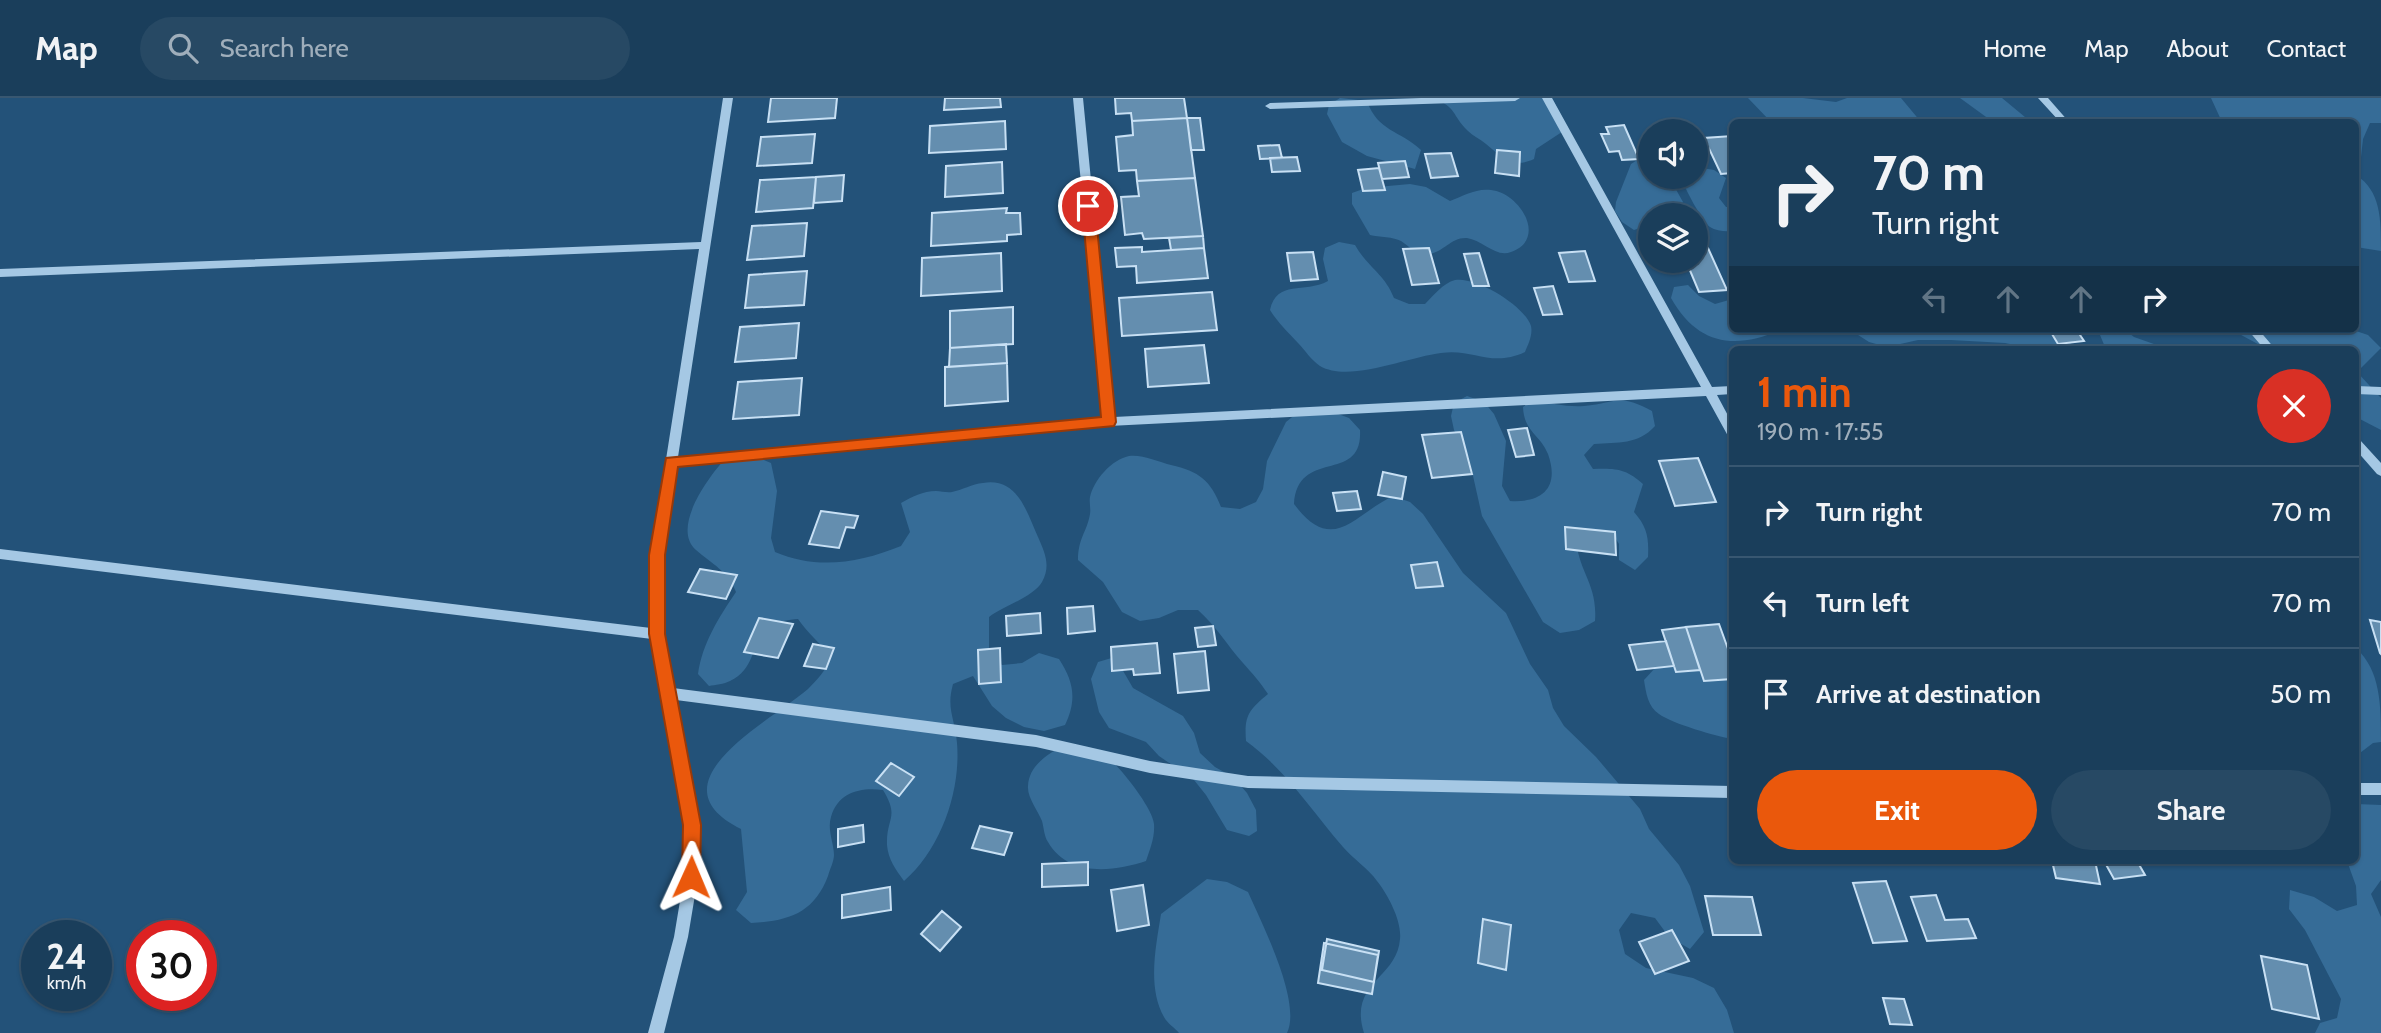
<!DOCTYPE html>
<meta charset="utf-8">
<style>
body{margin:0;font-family:Cabin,sans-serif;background:#274964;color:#f1f3f6;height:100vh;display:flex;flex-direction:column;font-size:26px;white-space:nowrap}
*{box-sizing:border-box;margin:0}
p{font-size:23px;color:#9faebb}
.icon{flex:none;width:38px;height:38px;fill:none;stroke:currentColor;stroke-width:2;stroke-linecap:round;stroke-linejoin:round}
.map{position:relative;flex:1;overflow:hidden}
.side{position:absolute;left:1729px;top:248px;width:630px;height:518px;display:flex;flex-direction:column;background:#1a3e5b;border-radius:10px;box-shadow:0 2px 5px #0004,0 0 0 2px #385771}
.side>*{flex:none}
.banner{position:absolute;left:1729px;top:21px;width:630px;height:214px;border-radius:10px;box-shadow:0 2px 5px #0004,0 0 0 2px #385771;background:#1a3e5b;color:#f1f3f6;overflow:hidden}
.buttons{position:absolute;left:1638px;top:21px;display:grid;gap:14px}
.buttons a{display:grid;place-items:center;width:70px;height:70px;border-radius:50%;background:#1a3e5b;box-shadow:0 2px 5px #0004,0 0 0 2px #385771;font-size:35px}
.speed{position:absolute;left:21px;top:822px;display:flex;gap:14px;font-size:35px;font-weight:700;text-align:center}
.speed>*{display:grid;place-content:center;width:91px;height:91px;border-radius:50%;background:#1a3e5b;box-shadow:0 2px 5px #0004,0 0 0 2px #385771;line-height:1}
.speed small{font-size:18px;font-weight:400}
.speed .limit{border:10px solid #d22;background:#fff;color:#111}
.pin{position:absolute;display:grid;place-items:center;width:60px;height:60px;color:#fff;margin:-30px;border:4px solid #fff;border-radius:50%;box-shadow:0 2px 7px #0007}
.me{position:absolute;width:77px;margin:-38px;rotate:1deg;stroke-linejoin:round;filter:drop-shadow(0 0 5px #0008)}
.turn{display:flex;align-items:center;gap:24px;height:147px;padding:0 28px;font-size:32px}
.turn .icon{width:91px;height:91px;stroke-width:2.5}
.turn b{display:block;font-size:49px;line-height:60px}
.lanes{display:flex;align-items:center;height:66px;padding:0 28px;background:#0003;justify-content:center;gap:35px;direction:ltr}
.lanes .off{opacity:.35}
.round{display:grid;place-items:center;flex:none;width:74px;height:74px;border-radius:37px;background:#274964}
.headline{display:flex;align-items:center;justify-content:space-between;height:119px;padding:0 28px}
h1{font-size:42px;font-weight:700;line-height:52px;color:#ea580c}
.primary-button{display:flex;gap:14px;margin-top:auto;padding:14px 28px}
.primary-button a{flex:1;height:80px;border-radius:42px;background:#ea580c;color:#fff;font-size:28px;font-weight:700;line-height:80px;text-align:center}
.primary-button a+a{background:#274964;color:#f1f3f6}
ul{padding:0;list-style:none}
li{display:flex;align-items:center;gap:21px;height:91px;padding:0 28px;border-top:2px solid #385771}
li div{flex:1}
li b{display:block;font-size:26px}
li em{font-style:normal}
header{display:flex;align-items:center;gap:42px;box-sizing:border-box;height:98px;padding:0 35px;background:#1a3e5b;border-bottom:2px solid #385771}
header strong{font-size:33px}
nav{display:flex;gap:38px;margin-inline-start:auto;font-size:24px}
.search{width:490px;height:63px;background:#274964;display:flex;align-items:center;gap:18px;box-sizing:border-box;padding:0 24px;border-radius:38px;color:#9faebb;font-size:26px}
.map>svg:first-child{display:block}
.green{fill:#366c97}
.building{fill:#648eaf;stroke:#c8e0f4;stroke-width:2}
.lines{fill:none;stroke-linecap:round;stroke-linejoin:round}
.minor{fill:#a5c8e4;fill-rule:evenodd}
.route{fill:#ea580c;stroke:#983908;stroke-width:2}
</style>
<header>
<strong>Map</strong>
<div class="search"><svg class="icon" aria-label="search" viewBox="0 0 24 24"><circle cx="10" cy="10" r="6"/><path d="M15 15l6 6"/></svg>Search here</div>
<nav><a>Home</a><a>Map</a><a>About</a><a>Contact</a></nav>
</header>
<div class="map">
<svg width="2381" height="935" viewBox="0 0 2381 935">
<rect width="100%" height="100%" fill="#235279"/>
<path class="green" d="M1340,0L1367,3C1378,34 1400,32 1421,52L1415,71L1367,58L1342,44L1327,16L1329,7Z
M1432,0H1552L1568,30L1536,51L1534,61C1512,71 1503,60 1486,46C1480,41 1473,38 1468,33C1451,17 1458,9 1432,0Z
M1748,0H1803L1836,4L1847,0H1901L1921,24H1771Z
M1960,0H2002L2031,24H1993Z
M2211,0H2381V25H2370L2363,41L2361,59L2356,62V24H2222Z
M1642,59L1650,61V79H1669L1683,104L1674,113L1650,117V127L1634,132L1622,124L1615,113L1616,104L1631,66Z
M1696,69L1714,72L1726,80L1719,100L1726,109H1732V133C1726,134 1716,133 1710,129C1703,124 1682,87 1682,79H1696Z
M2356,77C2381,93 2381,121 2381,153L2356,149Z
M1410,86L1426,89L1450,103C1463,98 1476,90 1491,92C1520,95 1548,141 1511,154C1496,160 1482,142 1467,140C1451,139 1444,154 1429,156C1414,157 1412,150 1401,143C1394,139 1379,139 1370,137L1352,106V95L1366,90Z
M1339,144L1355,147C1369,171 1384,175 1394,200L1409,206H1425C1433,198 1443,185 1455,182C1476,178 1525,208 1531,228C1533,237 1528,247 1525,254C1491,270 1473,250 1441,255C1408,259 1349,285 1320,268C1311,262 1305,252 1298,245C1288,234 1278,225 1270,212C1277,181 1304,196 1328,183L1323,161L1325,150Z
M1688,187L1699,198L1715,206L1729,202L1732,197V231H1783C1736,252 1698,248 1671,200L1674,189Z
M1855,231H2046L2082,252H2037L2005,245L1951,242H1918L1887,249L1869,244L1855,235Z
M2092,231H2124L2134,239L2171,252H2102L2105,249L2100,237Z
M2230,231H2350L2368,237L2381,250L2357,274L2381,300V332L2356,319V252H2269Z
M1467,298L1484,304L1494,316L1506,343L1502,388L1510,403C1542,405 1560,390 1548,356C1540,336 1524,334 1523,309L1535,301C1551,306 1567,309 1584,308C1617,305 1619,295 1652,313L1655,328C1638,347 1618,344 1594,346L1584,357L1593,371C1617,370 1626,371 1643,386L1634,414C1647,429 1649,439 1648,459L1635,472L1619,462V446L1611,433L1593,432L1576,438C1577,473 1598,485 1595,523L1579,532L1560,535L1543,524L1482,418L1469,360L1454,332L1451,318L1454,305Z
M1333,314L1349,320L1360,332C1363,387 1298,349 1294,406C1333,458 1353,417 1393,398L1410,404L1423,416L1463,475L1506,515L1530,566L1548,592L1553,610L1564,628L1596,659L1640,711L1649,731L1679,767L1690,788L1704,834L1690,851L1669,839L1655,820L1631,815L1619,832L1625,856L1646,870L1693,880L1714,890L1727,912L1734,935H1364C1348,884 1397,881 1400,841C1402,823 1388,797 1377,783C1368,770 1353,761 1343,749C1311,712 1286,672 1246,643C1244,617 1249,612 1268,596C1260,584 1252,575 1243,565C1227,547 1216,528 1198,512H1178L1159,520L1140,523L1122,514L1103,484L1078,462C1078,440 1087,434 1090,416C1091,410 1089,405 1090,399C1094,382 1111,362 1129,358C1141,356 1160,364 1171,367C1199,373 1211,383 1221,409L1240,411L1256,404L1263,391L1267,363L1286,324L1297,315Z
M757,359L771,365L777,393L771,440L775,454C817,472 859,465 901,448L910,434L901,405C912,399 923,393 936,393C941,393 947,395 952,394C962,392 972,386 983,385C1018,379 1027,415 1038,439C1045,455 1051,468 1042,484C1033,499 1004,508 989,519V555L1002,567L1022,565L1039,555L1059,561C1074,584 1077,602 1065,627L1044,633L1024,629L1006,620L992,608L973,578L953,586C946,611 955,620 957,645C961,693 941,751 904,783C896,772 888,761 887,747C886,719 900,720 883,692C861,689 838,694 831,719C827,732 834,745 834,757C834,763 830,771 828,778C814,815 789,823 751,825L736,812L747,794L741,731C648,685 771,623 808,591C818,581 825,573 831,560C821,545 808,536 798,521C742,524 766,566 730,583C724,586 715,587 709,588L698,576C702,546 719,519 736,494C728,473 712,466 696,452C671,430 708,380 724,362Z
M2356,550C2381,573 2381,608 2381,644L2373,645L2356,658Z
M1115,559L1133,590L1183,618L1194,635L1200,655L1215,669L1233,679L1247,695L1256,712L1257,733L1249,738L1227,732L1206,697L1194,682L1159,658L1146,644L1109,630L1099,614L1091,581L1098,564Z
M1691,563L1709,576L1732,579V641C1716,638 1673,626 1659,616C1648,609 1646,595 1644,582L1656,569Z
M1066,646C1080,647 1091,649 1103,656C1117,664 1153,710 1154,726C1155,739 1150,751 1146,763C1113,774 1068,779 1048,744C1044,738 1044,730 1042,723C1038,713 1027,699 1028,688C1029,666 1050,655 1066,646Z
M2356,706L2381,707V782L2371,796L2381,819V935H2315L2320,925L2337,920L2341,901L2305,832L2289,811L2290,792L2314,799L2337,813L2357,807L2356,788L2347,763H2356Z
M1207,781L1227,784L1248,794C1262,826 1302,904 1287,935H1179C1175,930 1167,925 1164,919C1147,889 1156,848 1161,816Z"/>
<path class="building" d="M771,0H837L835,20L768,24Z
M945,0H1000L1001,9L944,12Z
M1115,0H1184L1187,20L1132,23L1131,15L1116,16Z
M1187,20H1200L1204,52H1191Z
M1187,20L1195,80L1137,83L1136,72L1119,73L1116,39L1133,37L1132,23Z
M1005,23L1006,51L929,55L930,28Z
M1624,27L1639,61L1622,62L1619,53L1609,54L1601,36H1609L1606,29Z
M815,36L812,65L757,68L761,39Z
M1732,38V75L1721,76L1704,40Z
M1279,47L1282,60L1260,61L1258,48Z
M1497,52L1520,54L1519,78L1495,75Z
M1451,55L1458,78L1431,80L1425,56Z
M1297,59L1300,73L1272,74L1270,60Z
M1405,63L1409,79L1382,81L1378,65Z
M1002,64L1003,95L945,99L946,68Z
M1379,70L1385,92L1363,93L1358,72Z
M844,77L842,103L814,105L816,79Z
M816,79L813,110L756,114L760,82Z
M1195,80L1203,138L1144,141L1142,135L1125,137L1121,99L1139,98L1137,83Z
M1007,110L1006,115H1020L1021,136L1007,137V143L931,148L932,115Z
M807,125L804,158L747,162L752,128Z
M1203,138L1204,150L1171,152L1169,140Z
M1142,149V154L1204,150L1208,180L1137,185L1136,168L1117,169L1115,150Z
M1429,150L1439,185L1412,187L1403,151Z
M1696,150H1708L1727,192L1699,194L1686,163L1699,161Z
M1585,153L1595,183L1569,184L1559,155Z
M1313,154L1318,181L1291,183L1287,155Z
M1001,155L1002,193L921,198L922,160Z
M1479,155L1489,188H1473L1464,156Z
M807,173L804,207L745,210L749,177Z
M1553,188L1562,216L1543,217L1534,190Z
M1212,194L1217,232L1122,238L1119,200Z
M1013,209V246L950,250V213Z
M799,225L796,260L735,264L740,229Z
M2049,231H2076L2084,243L2058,246Z
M1006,246L1007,265L949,269L950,250Z
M1204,247L1209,285L1148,289L1145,251Z
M1007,265L1008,303L945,308V269Z
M802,280L799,317L733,321L738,284Z
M1527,330L1534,357L1516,359L1508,332Z
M1461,334L1472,376L1432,380L1422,337Z
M1698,360L1716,404L1675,408L1659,363Z
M1383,374L1406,379L1402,401L1378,397Z
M1357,393L1361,411L1337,413L1333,395Z
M821,413L858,418L854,430L846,429L839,450L809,446Z
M1565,429L1615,434L1616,457L1566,451Z
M1437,464L1443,488L1416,490L1411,467Z
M700,471L737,477L726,501L688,494Z
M1093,508L1095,533L1068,536L1067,510Z
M1040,515L1041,535L1007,538L1006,518Z
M759,520L793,526L778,560L744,554Z
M2370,522L2381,524V556L2380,555Z
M1719,526L1732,562V581L1704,583L1686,529Z
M1213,528L1216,547L1198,549L1195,530Z
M1686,529L1700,572L1676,574L1662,532Z
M1666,543L1674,568L1637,572L1629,547Z
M1157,545L1160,575L1134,577L1133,571L1112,573L1111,549Z
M813,546L834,550L826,571L804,568Z
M1000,550L1001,584L979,586L978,552Z
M1205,553L1209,592L1178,595L1174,556Z
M891,665L914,679L899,698L876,683Z
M863,727L864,744L838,749V731Z
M980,728L1012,735L1004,757L972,750Z
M2052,763H2095L2100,786L2056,780Z
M2104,763H2137L2145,777L2114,781Z
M1088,764V787L1042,789V766Z
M1886,783L1907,843L1873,845L1853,785Z
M1143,787L1149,827L1117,833L1111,792Z
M890,789L891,812L842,820V797Z
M1936,797L1945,822L1968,821L1976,840L1927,843L1911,799Z
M1705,798L1752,799L1761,837H1713Z
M942,813L961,829L940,853L921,836Z
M1483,821L1511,827L1506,872L1478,865Z
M1672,832L1689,863L1655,876L1639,844Z
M1327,841L1379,853L1374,884L1322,872Z
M1324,845L1378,857L1372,896L1318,885Z
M2261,858L2307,867L2319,921L2272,911Z
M1883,900L1904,901L1912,927L1890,926Z"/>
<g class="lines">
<path class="minor" d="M723,0H733L678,359L1103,320L1073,0H1083L1114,319L1701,289L1542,0H1552L1712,289L1732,288V296L1717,297L1732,325V339L1728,338L1706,298L1109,328L677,368L663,457V536L673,590L1036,637L1150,663L1248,678L1732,688V700L1248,690L1150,675L1036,649L676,602L699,727L698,779L688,839L664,935H648L674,839L684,779L685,727L652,541L0,461V451L651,530V457L699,151L0,179V171L701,144Z
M1421,0H1520L1515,3L1270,11L1265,8L1270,5Z
M2038,0H2048L2069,24H2060Z
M2247,231H2258L2276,252H2265Z
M2356,288L2381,289V297L2356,296Z
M2356,340L2360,342L2381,365V378L2377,376L2356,352Z
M2356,685H2381V697H2356Z"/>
</g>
<path class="route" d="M1088,103L1095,108L1116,324L1114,328L678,369L665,457V536L701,727L700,779L697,785L691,788L684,785L682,779L683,727L649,536V457L666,360L1101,319L1082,108Z"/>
</svg>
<div class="buttons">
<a><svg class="icon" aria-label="sound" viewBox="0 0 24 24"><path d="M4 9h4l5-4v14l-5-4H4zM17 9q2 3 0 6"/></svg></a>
<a><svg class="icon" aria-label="layers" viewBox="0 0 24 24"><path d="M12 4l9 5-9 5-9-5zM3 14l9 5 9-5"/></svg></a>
</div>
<div class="speed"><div>24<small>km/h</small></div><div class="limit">30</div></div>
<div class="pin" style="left:1088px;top:108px;background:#d93025"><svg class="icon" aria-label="arrive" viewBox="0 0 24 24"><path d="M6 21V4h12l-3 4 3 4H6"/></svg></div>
<svg class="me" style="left:691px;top:779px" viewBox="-20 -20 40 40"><path d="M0-17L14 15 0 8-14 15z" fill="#ea580c" stroke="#fff" stroke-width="4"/></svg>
<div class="banner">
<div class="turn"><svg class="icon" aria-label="right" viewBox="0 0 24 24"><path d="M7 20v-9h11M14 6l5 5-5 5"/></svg><div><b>70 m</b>Turn right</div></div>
<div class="lanes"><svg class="icon off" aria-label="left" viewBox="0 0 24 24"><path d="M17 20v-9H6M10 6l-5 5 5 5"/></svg><svg class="icon off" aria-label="ahead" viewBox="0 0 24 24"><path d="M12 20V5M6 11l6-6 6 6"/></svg><svg class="icon off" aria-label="ahead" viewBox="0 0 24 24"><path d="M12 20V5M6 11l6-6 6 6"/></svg><svg class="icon" aria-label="right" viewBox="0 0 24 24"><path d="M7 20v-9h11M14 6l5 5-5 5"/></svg></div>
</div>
<section class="side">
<div class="headline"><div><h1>1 min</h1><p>190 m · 17:55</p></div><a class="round" style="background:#d93025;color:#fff"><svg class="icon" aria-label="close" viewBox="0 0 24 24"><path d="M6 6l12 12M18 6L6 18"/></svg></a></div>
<ul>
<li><svg class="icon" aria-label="right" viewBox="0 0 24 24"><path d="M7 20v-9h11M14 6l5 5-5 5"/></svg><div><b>Turn right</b></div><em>70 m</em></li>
<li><svg class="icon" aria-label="left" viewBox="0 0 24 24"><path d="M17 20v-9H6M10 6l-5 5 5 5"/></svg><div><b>Turn left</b></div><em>70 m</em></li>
<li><svg class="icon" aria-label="arrive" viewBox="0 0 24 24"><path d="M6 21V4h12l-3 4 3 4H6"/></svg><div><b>Arrive at destination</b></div><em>50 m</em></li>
</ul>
<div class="primary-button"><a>Exit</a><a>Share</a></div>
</section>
</div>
